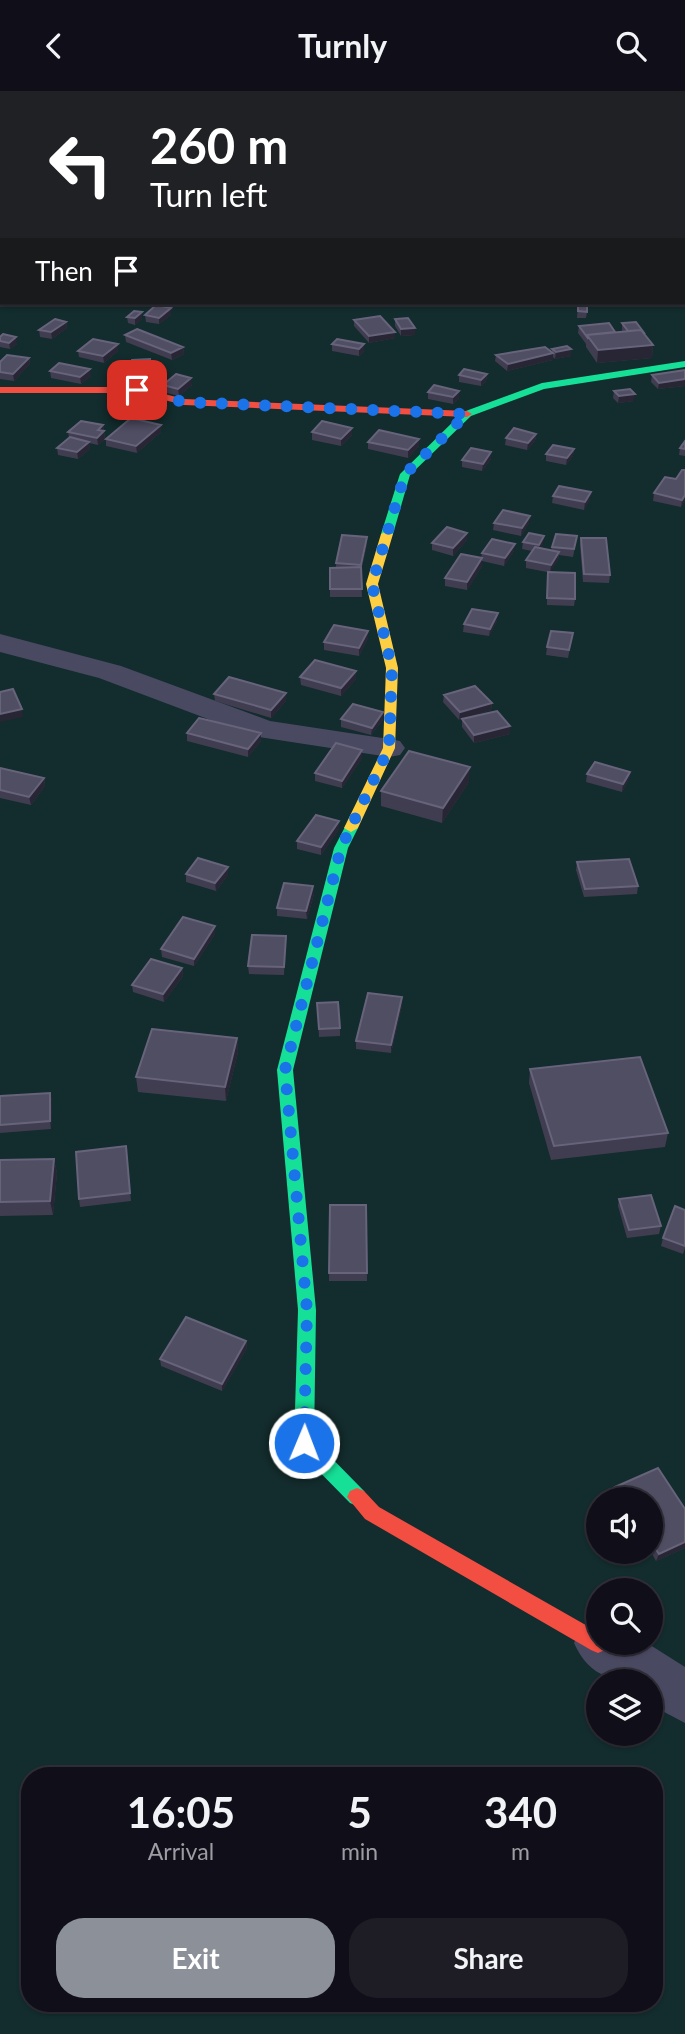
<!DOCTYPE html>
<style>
body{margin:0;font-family:Lato,sans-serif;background:#1e1d26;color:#f1f3f6;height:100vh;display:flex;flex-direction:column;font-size:26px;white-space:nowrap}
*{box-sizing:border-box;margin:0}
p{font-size:23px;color:#9c9ca2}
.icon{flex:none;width:38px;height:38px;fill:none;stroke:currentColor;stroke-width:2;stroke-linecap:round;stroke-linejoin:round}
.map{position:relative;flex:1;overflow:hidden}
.details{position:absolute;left:21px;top:1676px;width:642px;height:245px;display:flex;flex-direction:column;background:#100f19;border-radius:28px;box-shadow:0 2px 5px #0004,0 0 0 2px #302f38}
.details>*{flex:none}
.hud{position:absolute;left:0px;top:0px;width:686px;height:214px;box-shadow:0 2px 5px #0004,0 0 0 2px #302f38;background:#202124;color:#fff;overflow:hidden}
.controls{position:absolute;left:586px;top:1396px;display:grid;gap:14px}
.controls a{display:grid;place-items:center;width:77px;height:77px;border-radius:50%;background:#100f19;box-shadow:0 2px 5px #0004,0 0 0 2px #302f38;font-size:35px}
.pin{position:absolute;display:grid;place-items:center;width:60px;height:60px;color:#fff;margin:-30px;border-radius:14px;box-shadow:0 4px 10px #0006}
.me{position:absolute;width:77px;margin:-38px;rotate:1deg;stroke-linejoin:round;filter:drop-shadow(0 0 5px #0008)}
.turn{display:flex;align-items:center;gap:24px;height:147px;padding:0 35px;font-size:32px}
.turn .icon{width:91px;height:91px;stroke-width:2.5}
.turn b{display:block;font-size:49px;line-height:60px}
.then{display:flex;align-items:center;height:66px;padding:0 35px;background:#0003;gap:14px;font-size:26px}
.eta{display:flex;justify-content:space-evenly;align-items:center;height:119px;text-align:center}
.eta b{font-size:42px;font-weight:700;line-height:49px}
.action{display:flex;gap:14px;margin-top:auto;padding:14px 35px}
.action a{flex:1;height:80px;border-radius:28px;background:#8c9099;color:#fff;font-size:28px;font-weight:700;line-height:80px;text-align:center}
.action a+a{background:#1e1d26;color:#f1f3f6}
header{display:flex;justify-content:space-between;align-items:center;height:91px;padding:0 35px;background:#100f19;font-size:32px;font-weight:700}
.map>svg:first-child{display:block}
.green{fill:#132c2d;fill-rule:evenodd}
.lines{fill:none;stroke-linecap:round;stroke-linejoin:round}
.street{fill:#4a4962;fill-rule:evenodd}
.fast{fill:#16e098;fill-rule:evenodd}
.slow{fill:#ffcf43;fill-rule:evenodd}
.jam{fill:#f24e42;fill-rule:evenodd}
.wall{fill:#403d50}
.shaded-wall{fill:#282635}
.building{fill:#504e63;stroke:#66637b;stroke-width:2}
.route{stroke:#1a73e8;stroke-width:12;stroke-dasharray:0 21.6}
</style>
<header><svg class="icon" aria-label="back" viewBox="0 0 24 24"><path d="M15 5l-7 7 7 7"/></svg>Turnly<svg class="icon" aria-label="search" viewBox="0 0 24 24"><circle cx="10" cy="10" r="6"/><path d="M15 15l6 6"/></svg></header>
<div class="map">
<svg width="685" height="1943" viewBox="0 0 685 1943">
<rect width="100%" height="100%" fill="#161421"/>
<path class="green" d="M0,0H685V1943H0ZM2,2H684V212H2ZM598,1409H651V1461H598ZM598,1500H651V1552H598ZM598,1591H651V1643H598ZM30,1685H654V1913H30Z"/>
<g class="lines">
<path class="street" d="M207,0H225L206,2Z
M506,0H526L527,2H508Z
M684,52H685V64H684Z
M0,69H2V81H0Z
M0,543L121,575L270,630L389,648L400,650L405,657L400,664L389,666L253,645L99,587L0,561Z
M598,1528V1552H647L685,1576V1632L651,1614V1591C616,1591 590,1588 574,1552L582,1534Z"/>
<path class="fast" d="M685,270V276L544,298L471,325L410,384L393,443L387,446L381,443L400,383L463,321L542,292Z
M351,733L358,737L348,757L293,979L316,1219L314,1349L364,1400L367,1406L364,1412L357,1415L350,1412L297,1358L294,1352L298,1219L277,979L334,757L346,734Z"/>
<path class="slow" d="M387,440L393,443L378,493L398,577L395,657L358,737L351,741L344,737L383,657L386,577L366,493L381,443Z"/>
<path class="jam" d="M0,296H137L184,308L467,320L472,323L467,326L184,314L137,302H0Z
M357,1397L364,1400L379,1416L598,1541V1552H608L605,1559L598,1562L591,1559L365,1428L347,1406L350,1400Z"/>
</g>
<path class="wall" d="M0,0H15L13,2H2V12L0,11V3L2,2H0Z
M161,0H181L178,2H161Z
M222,0H242L240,1L245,2H223Z
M246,0H268L265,2H246Z
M362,0H392V2H366Z
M578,212L587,221L586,227H577Z
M171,217V224L159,233L146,231L145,224Z
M142,221V228L135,234L128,232L127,226Z
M395,228L415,237V244L401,245L395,235Z
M354,229L395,247L369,252L354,235Z
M66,231L67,237L52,248L40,246L39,239Z
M622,232L653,254L652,267L597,272L586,256V253L578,242L579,235L615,241L622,240Z
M125,244L183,256L184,263L172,269L126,251Z
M0,246L17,253L10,258L0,256Z
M118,253V260L104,272L79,266L78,260Z
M332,253H364V260L359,265L332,260Z
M552,258H571V265L555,268L553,266V269L507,280L495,270L496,264L552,261Z
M29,267L30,273L14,290L0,288V271Z
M151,275L149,287H130V280Z
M685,279V295L658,298L651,291L652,284Z
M50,280L91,285L81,293L51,287Z
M487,283L486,290L481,295L459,291V284Z
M163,294H192L179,305L163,301Z
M459,300V307L453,313L428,308V301Z
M614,300L634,310L618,312L613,307Z
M103,334L105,348L98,354L89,352L90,358L78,368L58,364L57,357L69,347L68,341Z
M352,337V344L341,355L312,349V341Z
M161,341L137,362L106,355V348Z
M536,343L535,350L527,359L505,354L506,347Z
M419,348V355L408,367L368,358V351Z
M685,350V365L679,364L680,357Z
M574,358L573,365L566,374L546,370V363Z
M491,361V368L482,380L462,376V369Z
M676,388L685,409L681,416L653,410L654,402Z
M553,405L590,408L584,419L552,412Z
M494,432H529L521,445L493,439Z
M577,445L573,466L559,464L558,469L550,481L575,508L574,515L547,514V481L526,477V469L532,460L522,458L523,451L543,453L540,457L551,460L552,456Z
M367,446V453L361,481L362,506H330V477L336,476V472Z
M581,447L610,484L609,492L583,491L580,454Z
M467,449L453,465L432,459V452Z
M514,460L504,475L482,470V475L467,499L445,495V487L481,467L482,462Z
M497,530L489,545L463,541L464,533Z
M368,540V547L359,565L324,559V551Z
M573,542L568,567L546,564L547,556Z
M300,586L356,588L341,605L301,594Z
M214,603L286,610L271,627L215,610Z
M444,604L492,612L491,619L459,629L443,611Z
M383,621V629L371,644L341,636V628Z
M462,628L510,635V643L474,652L462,636Z
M187,642L261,650L248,666L187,650Z
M362,667L342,697L315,690V682Z
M0,677L44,687L45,695L31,714L0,707Z
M630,681L629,688L622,701L586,691L587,683Z
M469,691L442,732L381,715V700Z
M339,730V738L321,764L297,758V750Z
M577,771L638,795L637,803L584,806L576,779Z
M228,776V784L216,800L186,791V783Z
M314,803L307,828L277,825V817Z
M215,843L194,875L162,866L161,858Z
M286,845L284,884L249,883L248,875Z
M182,877L183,885L164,911L133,901L132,894Z
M317,912L340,937V945L319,946Z
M402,914L391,962L356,958V950Z
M237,947L238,961L226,1010L138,1001L136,986Z
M530,978L668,1042L665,1056L551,1069L529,992Z
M50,1002L52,1010L51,1038L0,1042V1005Z
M127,1063L131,1110L80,1116L79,1108Z
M54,1068L57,1082L53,1124L0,1125V1069Z
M619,1108L661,1135L659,1143L627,1147L618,1115Z
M330,1114H366L367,1190H329Z
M685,1119V1157L683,1163L661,1155L663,1147Z
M246,1250L247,1257L222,1300L161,1275L160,1268Z
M615,1396L685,1418V1457L656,1470L651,1461V1409H617L614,1403Z"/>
<path class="shaded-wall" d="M375,0H392V2H375Z
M440,0H461V1L459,2H432Z
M623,0H646L645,1L638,2H623Z
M171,217V224L159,233V227Z
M142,221V228L135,234V227Z
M66,231L67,237L52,248L51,241Z
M415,237V244L401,245V238Z
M395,241V247L369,252V245Z
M16,246L17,253L10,258L9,252Z
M118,253V260L104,272L103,265Z
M364,253V260L359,265V258Z
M653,254L652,267L597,272L598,259Z
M183,256L184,263L172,269L171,262Z
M571,258V265L555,268L556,261Z
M553,262V269L507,280L508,273Z
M29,267L30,273L14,290L13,283Z
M90,278L91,285L81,293L80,286Z
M487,283L486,290L481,295V289Z
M191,287L192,294L179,305L178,298Z
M685,288V295L658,298L659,292Z
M459,300V307L453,313V306Z
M635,303L634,310L618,312L619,305Z
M103,334L105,348L98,354L97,347L98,339Z
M161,334V341L137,362L136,355Z
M352,337V344L341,355V348Z
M536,343L535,350L527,359L528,352Z
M419,348V355L408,367V359Z
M89,351L90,358L78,368L77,361Z
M574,358L573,365L566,374L567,367Z
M491,361V368L482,380L483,373Z
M591,401L590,408L584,419L585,411Z
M685,404V409L681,416L682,409Z
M530,425L529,432L521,445L522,437Z
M467,442V449L453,465V457Z
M544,445L543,453L538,461L539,454Z
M367,446V453L361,481V474Z
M515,453L514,460L504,475L505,467Z
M559,461L558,469L550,482L551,474Z
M482,467V475L467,499V491Z
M498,522L497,530L489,545L490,538Z
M368,540V547L359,565V557Z
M356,580V588L341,605V597Z
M286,602V610L271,627V619Z
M492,612L491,619L459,629L460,621Z
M22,618L23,626L0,631V623Z
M383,621V629L371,644L372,637Z
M510,635V643L474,652V644Z
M261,642V650L248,666V658Z
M362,659V667L342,697V690Z
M470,676L469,691L442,732L443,717Z
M630,681L629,688L622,701L623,693Z
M44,687L45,695L31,714L29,706Z
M339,730V738L321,764V756Z
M228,776V784L216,800L215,792Z
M313,795L314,803L307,828L306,820Z
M215,835V843L194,875V868Z
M182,877L183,885L164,911L163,903Z
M402,906V914L391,962V954Z
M237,947L238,961L226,1010L225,996Z
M50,1002L52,1010L51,1038L50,1030Z
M54,1068L57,1082L53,1124L50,1110Z
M246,1250L247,1257L222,1300V1293Z
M685,1451V1457L656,1470L659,1463Z"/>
<path class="building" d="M118,0H132L133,2H119Z
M578,212H587V221L578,220Z
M156,214L171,217L159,227L145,224Z
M134,220L142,221L135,227L127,226Z
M380,225L395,241L369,245L354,229Z
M408,227L415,237L401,238L395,228Z
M55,228L66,231L51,241L39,239Z
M636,231L645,243L641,239L628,240L622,232Z
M609,232L615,241L587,244V246L579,235Z
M137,238L183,256L171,262L125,244Z
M641,239L653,254L598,259L587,244Z
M3,243L16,246L9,252L0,250V246Z
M93,248L118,253L103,265L78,260Z
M337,248L364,253L359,258L332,253Z
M567,255L571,258L556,261L552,258Z
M545,256L553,262L508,273L496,264Z
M7,264L29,267L13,283L0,281V271Z
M150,268L148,280H130L132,269Z
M59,272L90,278L80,286L50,280Z
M464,278L487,283L481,289L459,284Z
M685,279V288L659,292L652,284Z
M176,283L191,287L178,298L163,294Z
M434,294L459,300L453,306L428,301Z
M630,298L635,303L619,305L614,300Z
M131,327L161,334L136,355L106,348Z
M81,330L103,334L98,339L104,340L97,347L68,341Z
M322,330L352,337L341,348L312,341Z
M514,337L536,343L528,352L506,347Z
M379,339L419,348L408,359L368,351Z
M70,346L89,351L77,361L57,357Z
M685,350V358L680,357Z
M553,354L574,358L567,367L546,363Z
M471,357L491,361L483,373L462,369Z
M682,379H685V404L682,409L654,402L665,386L676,388Z
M559,395L591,401L585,411L553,405Z
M503,419L530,425L522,437L494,432Z
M447,436L467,442L453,457L432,452Z
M529,442L544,445L539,454L523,451Z
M556,443L577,445L574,458L552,456Z
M342,444L367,446L361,474L336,472Z
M581,447H606L610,484L584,483Z
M492,448L515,453L505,467L482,462Z
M535,456L559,461L551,474L526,469Z
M461,463L482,467L467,491L445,487Z
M361,476L362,498H330V477Z
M548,481L575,482V508L547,507Z
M472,518L498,522L490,538L464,533Z
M334,534L368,540L359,557L324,551Z
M551,540L573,542L569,559L547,556Z
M315,569L356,580L341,597L300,586Z
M229,586L286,602L271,619L214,603Z
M475,595L492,612L460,621L444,604Z
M13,598L22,618L0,623V601Z
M353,613L383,621L372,637L341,628Z
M497,620L510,635L474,644L462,628Z
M199,627L261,642L248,658L187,642Z
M336,652L362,659L342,690L315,682Z
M409,660L470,676L443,717L381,700Z
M595,671L630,681L623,693L587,683Z
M0,677L44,687L29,706L0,699Z
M316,724L339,730L321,756L297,750Z
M198,767L228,776L215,792L186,783Z
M629,768L638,795L585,798L577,771Z
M284,792L313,795L306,820L277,817Z
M183,826L215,835L194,868L161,858Z
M252,844L286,845L284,876L248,875Z
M151,868L182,877L163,903L132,894Z
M368,902L402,906L391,954L356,950Z
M338,911L340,937L319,938L317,912Z
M152,938L237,947L225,996L136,986Z
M640,966L668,1042L554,1055L530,978Z
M50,1002V1030L0,1034V1005Z
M126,1055L130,1102L79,1108L76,1061Z
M54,1068L50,1110L0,1111V1069Z
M651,1104L661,1135L629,1139L619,1108Z
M330,1114H366L367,1182H329Z
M675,1115L685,1119V1155L663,1147Z
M186,1226L246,1250L222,1293L160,1268Z
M658,1377L685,1418V1451L659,1463L651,1451V1409H624L615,1396Z"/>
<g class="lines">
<path class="route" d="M137,299L184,311L467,323L405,383L372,493L392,577L389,657L341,757L285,979L307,1219L304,1352"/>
</g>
</svg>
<div class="controls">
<a><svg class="icon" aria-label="sound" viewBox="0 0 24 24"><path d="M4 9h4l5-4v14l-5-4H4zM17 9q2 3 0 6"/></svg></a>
<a><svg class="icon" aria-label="search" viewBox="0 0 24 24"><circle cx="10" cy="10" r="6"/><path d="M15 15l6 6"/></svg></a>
<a><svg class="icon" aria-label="layers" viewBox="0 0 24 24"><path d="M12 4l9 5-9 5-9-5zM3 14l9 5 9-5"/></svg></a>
</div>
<div class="pin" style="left:137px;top:299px;background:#d93025"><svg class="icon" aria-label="arrive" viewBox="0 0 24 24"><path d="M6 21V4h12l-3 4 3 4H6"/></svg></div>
<svg class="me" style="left:304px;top:1352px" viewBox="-20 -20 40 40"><circle r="17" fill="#1a73e8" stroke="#fff" stroke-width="3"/><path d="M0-11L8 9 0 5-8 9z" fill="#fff"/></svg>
<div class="hud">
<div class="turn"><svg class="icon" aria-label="left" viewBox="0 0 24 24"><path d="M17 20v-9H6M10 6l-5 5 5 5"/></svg><div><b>260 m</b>Turn left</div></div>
<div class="then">Then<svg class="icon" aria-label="arrive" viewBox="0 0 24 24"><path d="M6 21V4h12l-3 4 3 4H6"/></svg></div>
</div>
<section class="details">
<div class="eta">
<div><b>16:05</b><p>Arrival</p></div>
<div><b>5</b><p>min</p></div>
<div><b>340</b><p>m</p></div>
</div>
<div class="action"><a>Exit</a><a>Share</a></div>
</section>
</div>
